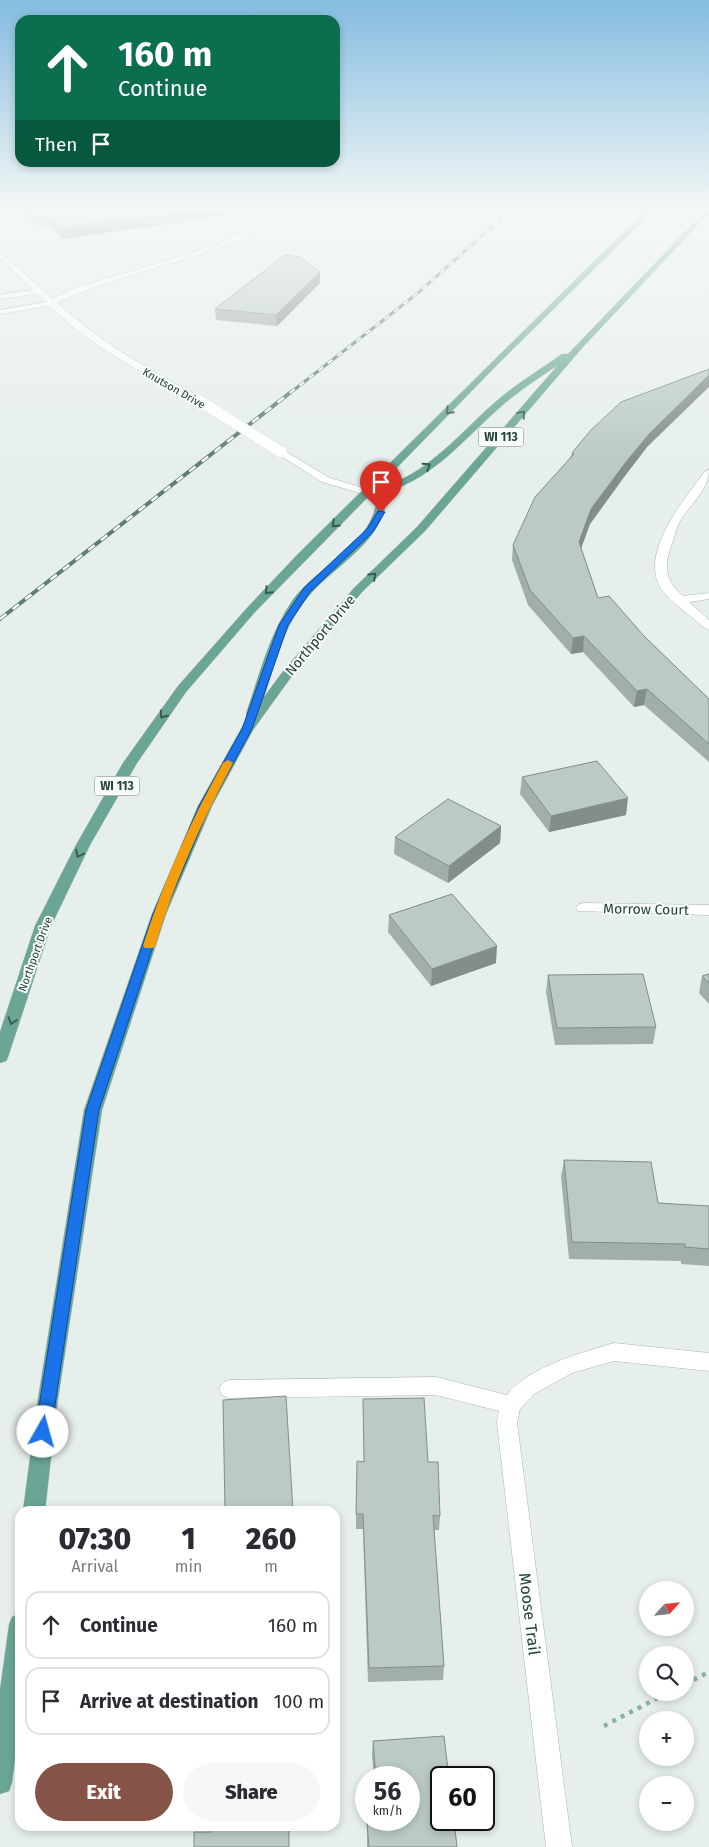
<!DOCTYPE html>
<meta charset="utf-8">
<style>
body{margin:0;font-family:"Fira Sans",sans-serif;background:#f7f7f7;color:#2b2b33;height:100vh;display:flex;flex-direction:column;font-size:19px;white-space:nowrap}
*{box-sizing:border-box;margin:0}
p{font-size:16px;color:#7c7c81}
.icon{flex:none;width:28px;height:28px;fill:none;stroke:currentColor;stroke-width:2;stroke-linecap:round;stroke-linejoin:round}
.map{position:relative;flex:1;overflow:hidden}
.side{position:absolute;left:15px;top:1506px;width:325px;height:325px;display:flex;flex-direction:column;background:#fff;border-radius:15px;box-shadow:0 2px 8px #0003}
.side>*{flex:none}
.hud{position:absolute;left:15px;top:15px;width:325px;height:152px;border-radius:15px;box-shadow:0 2px 8px #0003;background:#0b6e4f;color:#fff;overflow:hidden}
.needle{width:32px;rotate:63deg}
.tools{position:absolute;left:639px;top:1581px;display:grid;gap:10px}
.tools a{display:grid;place-items:center;width:55px;height:55px;border-radius:50%;background:#fff;box-shadow:0 2px 8px #0003;font-size:25px}
.speed{position:absolute;left:355px;top:1766px;display:flex;gap:10px;font-size:25px;font-weight:700;text-align:center}
.speed>*{display:grid;place-content:center;width:65px;height:65px;border-radius:50%;background:#fff;box-shadow:0 2px 8px #0003;line-height:1}
.speed small{font-size:12px;font-weight:400}
.speed .limit{border:2px solid #111;border-radius:8px;background:#fff;color:#111}
.pin{position:absolute;display:grid;place-items:center;width:42px;height:42px;color:#fff;margin:-51px -21px;border-radius:50% 50% 50% 0;rotate:-45deg;box-shadow:0 0 5px #0007}
.pin .icon{rotate:45deg}
.me{position:absolute;width:55px;margin:-28px;rotate:7deg;stroke-linejoin:round;filter:drop-shadow(0 0 4px #0008)}
.turn{display:flex;align-items:center;gap:18px;height:105px;padding:0 20px;font-size:22px}
.turn .icon{width:65px;height:65px;stroke-width:2.5}
.turn b{display:block;font-size:35px;line-height:42px}
.then{display:flex;align-items:center;height:48px;padding:0 20px;background:#0003;gap:10px;font-size:19px}
.eta{display:flex;justify-content:space-evenly;align-items:center;height:85px;text-align:center}
.eta b{font-size:30px;font-weight:800;line-height:35px}
.primary-button{display:flex;gap:10px;margin-top:auto;padding:10px 20px}
.primary-button a{flex:1;height:58px;border-radius:30px;background:#855347;color:#fff;font-size:20px;font-weight:800;line-height:58px;text-align:center}
.primary-button a+a{background:#f7f7f7;color:#2b2b33}
ul{padding:0;list-style:none}
li{display:flex;align-items:center;gap:15px;height:68px;margin:0 10px 8px;padding:0 10px;border:2px solid #e1e1e2;border-radius:15px}
li div{flex:1}
li b{display:block;font-size:19px}
li em{font-style:normal}
.map>svg:first-child{display:block}
.lines{fill:none;stroke-linecap:round;stroke-linejoin:round}
.service-casing{stroke:#a8b8b2;stroke-width:1}
.minor-casing{stroke:#a8b8b2;stroke-width:1}
.tertiary-casing{stroke:#a8b8b2;stroke-width:1}
.primary-casing{stroke:#c2cac8;stroke-width:1}
.path{stroke:#86b3a5;stroke-width:4.5;stroke-dasharray:4 5.5;stroke-linecap:butt}
.service{fill:#fff;fill-rule:evenodd}
.minor{fill:#fff;fill-rule:evenodd}
.tertiary{fill:#fff;fill-rule:evenodd}
.primary{fill:#6aa596;fill-rule:evenodd}
.rail-far1-casing{stroke:#5f7d75;stroke-width:3}
.rail-casing{stroke:#5f7d75;stroke-width:4}
.rail-far1{stroke:#f7fbf9;stroke-width:2;stroke-dasharray:6;stroke-linecap:butt}
.rail{stroke:#f7fbf9;stroke-width:2.5;stroke-dasharray:8;stroke-linecap:butt}
.tertiary-bridge-casing{stroke:#a8b8b2;stroke-width:11;stroke-linecap:butt}
.tertiary-bridge{stroke:#fff;stroke-width:11}
.wall{fill:#a1aea9}
.shaded-wall{fill:#838d89}
.building{fill:#bbcac4;stroke:#838d89}
.oneway{stroke:#365b51}
.route{fill:#1a73e8;stroke:#114b97}
.slow{fill:#f59e0b}
.labels{text-anchor:middle;stroke-width:4;stroke-linejoin:round;paint-order:stroke}
.far-street-label{font-size:11px;fill:#24423a;stroke:#f7fbf9}
.shield{fill:#f7fbf9;stroke:#637a73;stroke-width:1}
.shield-label{font-size:12px;font-weight:bold;fill:#24423a}
.street-label{font-size:14px;fill:#24423a;stroke:#f7fbf9}
.near-street-label{font-size:16px;fill:#24423a;stroke:#f7fbf9}
</style>
<div class="map">
<svg width="709" height="1847" viewBox="0 0 709 1847">
<rect width="100%" height="100%" fill="#e6efeb"/>
<g class="lines">
<defs>
<path id="service" d="M38,289L42,291L41,293L0,299V295Z
M52,301L56,303L55,305L0,314V310Z
M436,1377L511,1396L518,1399L521,1405L518,1411L511,1414L436,1395L229,1398L222,1395L219,1389L222,1383L229,1380Z"/>
<path id="minor" d="M0,252L55,301V305H49L0,258Z
M709,470C709,489 691,504 681,519C677,526 675,534 673,541C664,564 663,579 683,596L709,593V599L689,602L709,620V630L705,628C692,617 672,603 662,590C637,554 685,499 705,471Z
M583,903L709,905V915L578,911L576,908L578,905Z
M614,1343L709,1353V1371L614,1361L572,1373L534,1394L520,1409L517,1423L572,1847H546L497,1423C498,1416 499,1407 503,1401C520,1369 581,1353 614,1343Z"/>
<path id="tertiary" d="M292,207H301C287,219 268,228 251,235C189,263 119,273 57,303C102,343 146,368 198,396V400H192C146,374 83,343 48,303C64,288 111,278 133,271C189,254 243,238 292,207Z
M281,449L330,478L371,490L372,492L367,495L322,482L278,454L276,452Z"/>
<path id="primary" d="M649,207H657L499,363L378,487C425,479 465,427 500,398C519,382 541,369 562,354H568L709,207V213L583,347L425,531L362,592L289,680L253,730L212,806L166,914L102,1110L56,1412L45,1511H23L36,1412L84,1110L152,914L198,806L241,729L249,717L246,714C259,676 269,635 292,601C316,567 367,548 376,505L367,498L255,612L186,692L137,763L90,845L51,926L8,1057L6,1061L0,1063V1032L35,926L76,845L123,763L178,686L247,608L298,554ZM558,365L417,527L354,588L281,674L264,697C274,665 283,629 304,602C329,568 377,548 386,504L375,494C430,485 465,437 505,403C522,389 540,377 558,365Z
M20,1614V1718L12,1782L9,1791L0,1794V1690L9,1625L12,1617Z"/>
</defs>
<use href="#service" class="service-casing"/>
<use href="#minor" class="minor-casing"/>
<use href="#tertiary" class="tertiary-casing"/>
<use href="#primary" class="primary-casing"/>
<path class="path" d="M685,1684L709,1672
M604,1726L669,1692"/>
<use href="#service" class="service"/>
<use href="#minor" class="minor"/>
<use href="#tertiary" class="tertiary"/>
<use href="#primary" class="primary"/>
<defs>
<path id="rail-far1" d="M290,393L418,293L514,207"/>
<path id="rail" d="M0,619L291,392"/>
</defs>
<use href="#rail-far1" class="rail-far1-casing"/>
<use href="#rail" class="rail-casing"/>
<use href="#rail-far1" class="rail-far1"/>
<use href="#rail" class="rail"/>
<defs>
<path id="tertiary-bridge" d="M195,398L281,452"/>
</defs>
<use href="#tertiary-bridge" class="tertiary-bridge-casing"/>
<use href="#tertiary-bridge" class="tertiary-bridge"/>
</g>
<path class="wall" d="M16,207H232H229V215L63,239L50,227L35,225Z
M320,272V283L277,326L216,320L215,309Z
M647,447L624,477L590,524L581,548L598,598L644,636L709,699V762L644,705L634,707L583,652L571,654L528,605L512,560L513,545L571,456L572,453Z
M522,777L626,815L549,832L520,794Z
M501,826L500,843L448,883L394,854L395,837Z
M389,915L496,963L431,986L388,932Z
M709,974V1004L699,993L702,976Z
M548,975L656,1027L653,1044L555,1045L546,992Z
M564,1160L658,1203L709,1206V1266L681,1264V1261L569,1259L561,1177Z
M428,1462L440,1516L439,1530H434L444,1666L443,1680L368,1682L363,1529H356V1514Z
M444,1736L449,1778H441V1820H454L457,1847H367V1823L378,1822L377,1820H409V1778H374L372,1756L373,1741Z"/>
<path class="shaded-wall" d="M214,207H232H229V215L63,239L61,228Z
M320,272V283L277,326L276,315Z
M709,375V387L647,447L624,477L590,524L578,557L579,542L591,509L626,462L649,434Z
M584,636L583,652L571,654L573,638Z
M647,689L644,705L634,707L637,691Z
M628,798L626,815L549,832L551,816Z
M501,826L500,843L448,883L449,866Z
M497,946L496,963L431,986L432,969Z"/>
<path class="building" d="M25,207H214L61,228L49,216L33,215Z
M285,255L299,257L320,272L276,315L215,309Z
M709,369V375L649,434L626,462L591,509L579,542L598,598L609,596L644,636L709,699V744L647,689L637,691L584,636L573,638L530,590L513,545L535,497L574,454L572,453L591,430L621,402Z
M597,761L628,798L551,816L522,777Z
M448,799L501,826L449,866L395,837Z
M452,894L497,946L432,969L389,915Z
M643,974L656,1027L557,1028L548,975Z
M709,974V983L702,976Z
M564,1160L651,1162L658,1203L709,1206V1249L685,1247V1244L572,1242Z
M286,1396L293,1511H225L223,1400Z
M424,1398L428,1462H438L440,1516L433,1515L444,1666L369,1668L363,1514H356L357,1461L364,1462L363,1399Z
M444,1736L449,1778H441V1820H454L457,1847H369L367,1823L379,1822V1820H409V1778H376L373,1741Z
M211,1826H279V1830H289V1847H194V1832H211Z"/>
<defs><path id="oneway-chevron" d="M-2-3.5L2.5 0L-2 3.5" fill="none" stroke-width="1.6" stroke-linecap="round" stroke-linejoin="round" transform="scale(1.25)"/></defs>
<g class="oneway">
<use href="#oneway-chevron" transform="translate(449 411) rotate(134)"/>
<use href="#oneway-chevron" transform="translate(522 414) rotate(-49)"/>
<use href="#oneway-chevron" transform="translate(427 466) rotate(-34)"/>
<use href="#oneway-chevron" transform="translate(335 524) rotate(136)"/>
<use href="#oneway-chevron" transform="translate(373 576) rotate(-43)"/>
<use href="#oneway-chevron" transform="translate(268 591) rotate(134)"/>
<use href="#oneway-chevron" transform="translate(163 715) rotate(125)"/>
<use href="#oneway-chevron" transform="translate(79 854) rotate(116)"/>
<use href="#oneway-chevron" transform="translate(12 1021) rotate(108)"/>
</g>
<linearGradient id="sky" x2="0" y2="1"><stop stop-color="#84bce0"/><stop offset="0.45" stop-color="#f4f8f6"/><stop offset="1" stop-color="#f4f8f6" stop-opacity="0"/></linearGradient>
<rect width="709" height="465" fill="url(#sky)"/>
<path class="route" d="M378,511L385,512L373,532L310,592L288,625L252,729L210,806L164,914L99,1110L51,1432L49,1437L43,1439L38,1437L35,1432L86,1110L153,914L199,806L242,729L279,625L304,588L367,529Z"/>
<path class="slow" d="M228,760L233,763C202,821 174,882 155,946L153,948H145L143,946C163,882 191,821 223,763Z"/>
<g class="labels">
<g class="far-street-label">
<text transform="translate(174 388) rotate(30)" y="4">Knutson Drive</text>
<text transform="translate(35 954) rotate(-70)" y="4">Northport Drive</text>
</g>
<g class="shield">
<rect x="478.5" y="427.5" width="45" height="19" rx="4"/>
<rect x="94.5" y="776.5" width="45" height="19" rx="4"/>
</g>
<g class="shield-label">
<text x="501" y="441">WI 113</text>
<text x="117" y="790">WI 113</text>
</g>
<g class="street-label">
<text transform="translate(320 635) rotate(-50)" y="5">Northport Drive</text>
<text transform="translate(646 909) rotate(1)" y="5">Morrow Court</text>
</g>
<g class="near-street-label">
<text transform="translate(530 1614) rotate(83)" y="6">Moose Trail</text>
</g>
</g>
</svg>
<div class="tools">
<a><svg class="needle" viewBox="-14 -14 28 28"><path d="M0-13l5 13h-10z" fill="#e53935"/><path d="M0 13l5-13h-10z" fill="#7c7c81"/></svg></a>
<a><svg class="icon" aria-label="search" viewBox="0 0 24 24"><circle cx="10" cy="10" r="6"/><path d="M15 15l6 6"/></svg></a>
<a>+</a>
<a>−</a>
</div>
<div class="speed"><div>56<small>km/h</small></div><div class="limit">60</div></div>
<div class="pin" style="left:381px;top:512px;background:#d93025"><svg class="icon" aria-label="arrive" viewBox="0 0 24 24"><path d="M6 21V4h12l-3 4 3 4H6"/></svg></div>
<svg class="me" style="left:43px;top:1432px" viewBox="-20 -20 40 40"><circle r="19" fill="#fff"/><path d="M0-13L10 11 0 6-10 11z" fill="#1a73e8"/></svg>
<div class="hud">
<div class="turn"><svg class="icon" aria-label="ahead" viewBox="0 0 24 24"><path d="M12 20V5M6 11l6-6 6 6"/></svg><div><b>160 m</b>Continue</div></div>
<div class="then">Then<svg class="icon" aria-label="arrive" viewBox="0 0 24 24"><path d="M6 21V4h12l-3 4 3 4H6"/></svg></div>
</div>
<section class="side">
<div class="eta">
<div><b>07:30</b><p>Arrival</p></div>
<div><b>1</b><p>min</p></div>
<div><b>260</b><p>m</p></div>
</div>
<ul>
<li><svg class="icon" aria-label="ahead" viewBox="0 0 24 24"><path d="M12 20V5M6 11l6-6 6 6"/></svg><div><b>Continue</b></div><em>160 m</em></li>
<li><svg class="icon" aria-label="arrive" viewBox="0 0 24 24"><path d="M6 21V4h12l-3 4 3 4H6"/></svg><div><b>Arrive at destination</b></div><em>100 m</em></li>
</ul>
<div class="primary-button"><a>Exit</a><a>Share</a></div>
</section>
</div>
